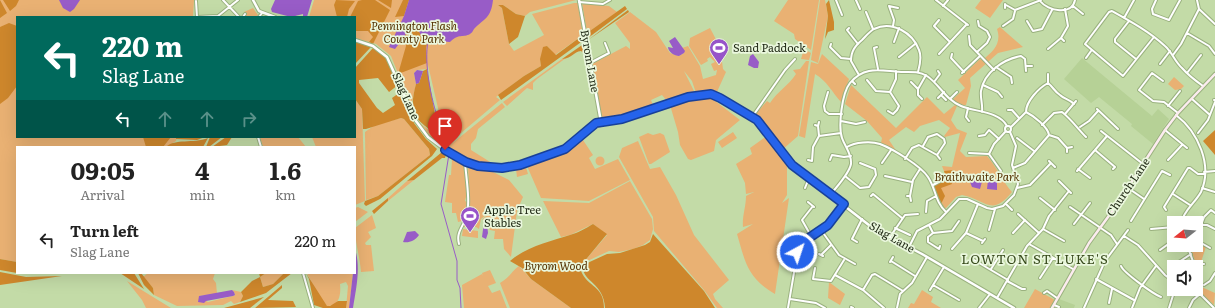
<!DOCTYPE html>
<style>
body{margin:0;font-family:Literata,serif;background:#f2f2f2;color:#222;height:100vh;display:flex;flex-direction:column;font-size:15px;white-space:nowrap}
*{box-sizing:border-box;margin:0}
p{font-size:13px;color:#767676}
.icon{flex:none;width:22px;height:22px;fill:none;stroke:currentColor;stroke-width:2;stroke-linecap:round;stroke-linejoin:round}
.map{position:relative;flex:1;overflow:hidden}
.panel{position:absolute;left:16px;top:146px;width:340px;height:128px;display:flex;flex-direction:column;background:#fff;border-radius:0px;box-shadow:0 4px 16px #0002}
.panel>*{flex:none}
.banner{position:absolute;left:16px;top:16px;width:340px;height:122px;border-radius:0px;box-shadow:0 4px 16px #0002;background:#00695c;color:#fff;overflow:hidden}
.needle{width:26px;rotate:253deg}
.fabs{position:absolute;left:1167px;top:216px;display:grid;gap:8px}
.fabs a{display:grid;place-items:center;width:36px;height:36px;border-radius:0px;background:#fff;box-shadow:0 4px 16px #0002;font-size:20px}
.pin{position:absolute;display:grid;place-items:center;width:34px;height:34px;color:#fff;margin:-41px -17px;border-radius:50% 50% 50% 0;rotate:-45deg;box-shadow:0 0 4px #0007}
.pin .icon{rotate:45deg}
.me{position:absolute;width:44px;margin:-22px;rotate:40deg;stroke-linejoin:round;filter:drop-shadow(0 0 3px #0008)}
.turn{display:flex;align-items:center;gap:14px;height:84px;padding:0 20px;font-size:18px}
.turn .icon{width:52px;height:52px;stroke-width:2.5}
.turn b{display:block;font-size:28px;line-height:34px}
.lanes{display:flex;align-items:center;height:38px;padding:0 20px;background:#0003;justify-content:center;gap:20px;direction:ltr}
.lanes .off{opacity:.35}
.eta{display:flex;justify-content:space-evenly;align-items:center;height:68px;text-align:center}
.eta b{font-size:24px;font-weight:700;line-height:28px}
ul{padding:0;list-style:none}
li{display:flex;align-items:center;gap:12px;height:52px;padding:0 20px}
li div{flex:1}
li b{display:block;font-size:15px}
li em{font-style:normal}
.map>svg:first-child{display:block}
.built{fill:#b6d196}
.green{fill:#e9b173}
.forest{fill:#ce872c}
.water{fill:#985cc7}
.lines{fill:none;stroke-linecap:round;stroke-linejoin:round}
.stream{stroke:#985cc7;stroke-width:1}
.minor-casing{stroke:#9ab17f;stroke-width:4}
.tertiary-casing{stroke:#9ab17f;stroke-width:4.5}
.secondary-casing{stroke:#9ab17f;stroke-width:4.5}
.minor{stroke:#fff;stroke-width:2}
.tertiary{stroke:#fff;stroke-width:2.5}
.secondary{stroke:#fcecef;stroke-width:2.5}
.route-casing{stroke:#184099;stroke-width:10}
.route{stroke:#2563eb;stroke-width:7}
.labels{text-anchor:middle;stroke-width:3.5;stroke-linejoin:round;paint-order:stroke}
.park-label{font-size:11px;font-style:italic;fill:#543100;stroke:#eaf7dd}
.poi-label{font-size:11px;fill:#222b17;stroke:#eaf7dd;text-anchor:start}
.street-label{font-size:11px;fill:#222b17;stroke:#eaf7dd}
.quarter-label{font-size:13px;letter-spacing:1px;fill:#384b1d;stroke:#eaf7dd}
</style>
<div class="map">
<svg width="1215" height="308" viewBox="0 0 1215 308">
<rect width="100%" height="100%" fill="#c3dba7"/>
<path class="built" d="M1082,58L1152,116L1158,109L1169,119L1153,144L1131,126L1132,124L1099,97L1091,103L1064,79Z
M1059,299L1075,305L1074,308H1056Z"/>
<path class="green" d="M0,0H200H194L193,17H17V137H177L176,141L166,147H17V262L0,259Z
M314,0H576L530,12L525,16L516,14L503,5H498L502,8L509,44L514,51L544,35L532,14L574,3H578L583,35L555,55L547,46C541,53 540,57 541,66L524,76L496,97L500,100L448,144L446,137L448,135L441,121L428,65L427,69L417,70L414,73L416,84L411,106L391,56L376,44L355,38V17H309Z
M788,0H819L811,50L795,39L794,34L774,21Z
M820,0H825L828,16L818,63L811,60Z
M981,0H1003L990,18L975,8Z
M582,3L609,6L617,12L587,33Z
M253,8L258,15L256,17H245L247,13L244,12Z
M630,12L656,32L670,53L679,56L684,53L682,48L688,46L700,66L703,79L716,75L717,70L714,71L711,64L715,62L710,57L707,59L708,61L701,65L689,46L690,38L710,28L720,47L723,69L726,72L716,94L709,92L696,93L692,81L684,71L695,93L667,101L662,95L651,100L653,105L622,117L602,118L592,64L626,46L630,49V43L615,23Z
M1000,27L1023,47L998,53L970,78L971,86L966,105H959L952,100L965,88L958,80L980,59L982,60C993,52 1002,43 997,29Z
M804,49L811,53L809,60L801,59Z
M822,54L849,79L841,102C832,92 827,81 815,74L805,138L799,136L811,62L818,64Z
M566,58L537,79L533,83V90L527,88L507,106L503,102L562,59Z
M806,61H809L798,136L782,150L762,122L754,116L767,101L770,103C778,91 788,86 796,74L793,70L800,69Z
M1174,77L1184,86L1181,89L1175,90L1168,84Z
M851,85L896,128L927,97L944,114L955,105L957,106L951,120L957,129L967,133L960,151L966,157L987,156C997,167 1002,181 1012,192C991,218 986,199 962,195L956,197L946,208H943L934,186L947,179L942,166L952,167L960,133L945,137L944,136L950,128L939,120L920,126L914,132L906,127L889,140L897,152L881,143L882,138L867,121L845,104Z
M710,97L740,120L716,140L714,151L691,160L688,159L680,145L678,132L670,105L696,98Z
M355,99L362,109L365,201L355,205V147H316L312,137H355Z
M502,103L505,107L478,129L476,138L471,144V150L495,165L470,161L451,152L449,146Z
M401,118L404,119L429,149L430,155L378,196L366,200L365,132L375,125Z
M417,121L441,139L443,147L431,137Z
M733,132L737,138L722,148L718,142Z
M648,133L653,135L660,133L664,135L670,152L651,164H649L639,137Z
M260,137H298L306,147H263Z
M764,138L769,139L787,166V195L782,203L789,198L775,294C747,278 745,261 737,234L753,224L743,227C742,216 746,207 746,196L754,192L746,194L745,183L736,164L752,154L750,148Z
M583,140L593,155L589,158L595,169L618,159L630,180L589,201L541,198L527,166L569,149Z
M638,141L650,169L660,167L676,195L694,235L729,280L713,294L715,299L723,308H717L704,290L654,231L653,217L619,157L622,148Z
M595.5 161a4.5 4.5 0 1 1 9 0a4.5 4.5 0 1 1-9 0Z
M452,159L459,162L465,167L467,193L465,201L467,202L466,214H464L462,221L458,222L456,213H452V203L445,202L449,175H451Z
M468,166L491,171L509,180L523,197L517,211L511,257L504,249L503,239H494L495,231L490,230L487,220H482L491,211L481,219L479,229L476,227H463L470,213Z
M526,167L528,174L517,177L516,169Z
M414,180L388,201V198L407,181Z
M630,181L652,219L653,229L650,240L643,245L633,249L619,252L609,251L583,263L607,235L593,224L570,235L561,237L543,201L589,203Z
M358,207L368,212L355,222V208Z
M372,215L376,228L368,232L371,237L365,243L366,245H371L374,271L361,272C360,257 355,243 355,228Z
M463,229L478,231V238L462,236Z
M1201,245L1206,247L1201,262L1196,263L1190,248Z
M519,266L531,279L571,308H510L500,283C510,277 510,273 519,266Z
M490,270L496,283L488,286L492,293L500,290L507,308H464L462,285L482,274L483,276L482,273Z
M148,273H215L213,279L216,283L217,294L199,296L208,302L233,296L235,295L234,292L232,290L241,292L243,296L240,302L234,304L231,301L223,305L177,306L154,295L153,288L143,277Z
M266,273H284L273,284L263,287L260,277Z
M307,273H353L349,308H346L348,286L346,282L340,284C341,293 340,307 327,306C318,296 313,285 307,273Z
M127,281L171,308H146L142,300Z
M829,282L845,294L840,305L828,298Z
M1197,285L1215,293L1214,305L1201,293Z
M1035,289L1055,300L1051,308H1024Z
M922,290L933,297L931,302L941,308H908L911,303L914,304Z"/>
<path class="forest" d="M0,0L7,13L0,18Z
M3,0H19L16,6L10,11Z
M336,0L355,1L349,9L347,17H337L334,5Z
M362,0H375L390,10L373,44L369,42L373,37L368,31H355V17H350L358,1Z
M378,0H392L391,8Z
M403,0H409L404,16L395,17Z
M829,0L834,22V30L828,32L825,39L828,16L826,4Z
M498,5H503L516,14L525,16L518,37L509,44L502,8Z
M625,6L627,9L588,38L587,33Z
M628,10L629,12L588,40Z
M9,23L17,26V86L8,98L0,104V27Z
M414,23L421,35L429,37L426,48L427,63L398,74L406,46L405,36L408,25Z
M583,35L584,40L501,100L498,95L524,76L541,66L540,59L543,47L547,46L556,55Z
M355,40L371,47L355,64Z
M585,43L587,56L581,51C573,52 573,58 562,59Z
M373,48C385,54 397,71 398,85L389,92L378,78L359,80V83L377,108L383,113L395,105L392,98L402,91L414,123L426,139L437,149L432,156L380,199L366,206L364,204L365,201L378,196L430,155L429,149L404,119L401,118L366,129H363L362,109L355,99V68Z
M427,69L435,114L443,137L442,139C417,119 407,118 416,84L419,83L423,71Z
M1215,130V155L1203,141Z
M143,137H171L163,147H146Z
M176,137H205L197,140L176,139Z
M210,137H222L209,147H206Z
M226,137H232L227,145L212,147Z
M208,138L203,147H166C175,138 193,144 208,138Z
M442,152L446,155L445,158H442L414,180L407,181Z
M954,170L955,174L949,175L952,184L941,188L945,196L941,204L934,186L947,179L944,171Z
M388,198V201L374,214L372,211Z
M593,224L607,234L583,263L581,271C588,288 604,285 604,308H571L531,279L522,268L510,261C526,247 551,241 570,235C578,233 586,228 593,224Z
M653,234L704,291L715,308H605C604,282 581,282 583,265L607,254L620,253L645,245L650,242Z
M0,259L17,262V273L0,270Z
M0,272L26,277L62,276L0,285Z
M120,273H134L144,289Z
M138,273H141L153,288L154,295L144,285Z
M259,273H266L260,277L263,287L273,284L284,273H292L266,293L240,302L243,296L241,292L252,281L260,277Z
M306,273L327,306H330L338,301H347L346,308H323L314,305L309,279Z
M282,285V288L268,300L293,301L296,307L255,308Z
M264,297L250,308H224Z"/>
<path class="water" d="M59,0H80L74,9L70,12L63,8Z
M275,0H312L307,17H303V14L291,17L272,12L271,9Z
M409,0H493C491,18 485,18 474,29C472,32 473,32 470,34C463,38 459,33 450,42L436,41L421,35L414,23L408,25L405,36L395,49L389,47L404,16Z
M675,37L685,51L684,53L679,56C675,56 668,52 668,47L673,48L669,41Z
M753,54L759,62L758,68H754L748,65L750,56Z
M417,70L423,71L419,83L416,84L414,73Z
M973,177L983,178L980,189L972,187L970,182Z
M988,180L997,182V190L987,189Z
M484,222L487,224L488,233L486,239L482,237Z
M415,231L419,235C415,241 409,243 403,242L407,232Z
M355,249C361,268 356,289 353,308H349L353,273H355Z
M232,290L234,292L235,295L233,296L206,301L204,303L198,302L199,296Z"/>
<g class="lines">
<path class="stream" d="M429,36C423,58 430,94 437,116C441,127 446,139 449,151
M449,154L441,204L457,261V280L460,288L461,308"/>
<defs>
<path id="minor" d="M223,0L239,17
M836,0L842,15
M856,0L860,9
M936,0L968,25
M1156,0L1152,9L1153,14L1169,20L1180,0
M196,1L197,17
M1040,1C1048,11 1072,16 1075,0
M579,2L603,4L610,0
M1005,4V8
M1006,5L1015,10
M943,6L948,0
M1073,6L1083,14
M1199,9L1215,24
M1015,10L1041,0
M866,12L873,29
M197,17L218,16L238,0
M243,17L245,14
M259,17L262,13
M1124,18L1134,0
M939,20L934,26L950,42
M1027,21L1033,31L1042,29L1052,10
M1129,21L1115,39V42L1136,59
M893,26L894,20L889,6L898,8
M1003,26L1013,19L1015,11
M849,28L847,30L858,44
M1187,33L1209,46L1215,54
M969,36L970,45L994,70
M1154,37L1123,76L1085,44L1109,12L1112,11C1130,21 1150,32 1165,46C1172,52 1175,62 1182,68C1188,75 1196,81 1203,86
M1061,38L1064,41
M894,42L899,28
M831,44L830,47L841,58L851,59
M877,47L874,48L878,69
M1048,49L1061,38L1068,26L1065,9
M977,52L987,43L990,37L987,31L979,26L978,21
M939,54L967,24
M952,54L951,58L964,72
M1173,55L1181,44L1199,9L1197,0
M899,57L915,44
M1086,58L1091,51
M590,63L609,53L605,43
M1160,64L1170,51
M1026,66H1032
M996,67L1011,77L1012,83
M962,73L980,56
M1187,73L1201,55
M859,75L851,61C851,51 855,46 862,40C866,36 869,32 874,29C892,20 913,33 919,50C922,57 920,65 918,72
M867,80L876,91L890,92
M852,81L855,84
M1163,81L1152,73L1139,90L1153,101L1164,102L1178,113
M911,82L918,89L926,75
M934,82L940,74L938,71
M1048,83C1053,87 1055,92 1060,95C1064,99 1069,99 1074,104
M983,85L998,92L1002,97
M918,89V95L922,99
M828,92L824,106L825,111L829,114H842
M890,92L896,79V71
M941,95L946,100
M938,98L944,92
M951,98L957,92
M1192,99L1210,115
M1214,100H1215
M1168,106L1180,91
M968,108L966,117L969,121
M1097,109L1118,129
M1008,110H1012L1019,118
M888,111L893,114L897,110L899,106L890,92
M982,112C983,104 980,98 981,91C984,72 1004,59 1021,56L1025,59L1026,71
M1026,112C1026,101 1039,88 1048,83V74
M1065,114L1076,101
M1176,115C1198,132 1213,165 1201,192C1195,203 1184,210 1181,223
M752,117L785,70L795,59
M841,121L856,124L865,122
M815,125L818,126L819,122
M1042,125L1054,113L1062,112C1072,120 1078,129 1086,137
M818,126L819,136
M1005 129a3 3 0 1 1 6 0a3 3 0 1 1-6 0Z
M1011,127L1026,112
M1080,127L1089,121L1098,111
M1165,130L1187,148
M1101,131L1143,164
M1198,133L1208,120L1215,102
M1049,135L1058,138L1067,148
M979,136L985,135L989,130L999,139
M258,137L261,147
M1017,138L1034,151
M923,146L928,137L937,134L944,139L945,143L937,155
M847,147C855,142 871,141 880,144C893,149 921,166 928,177C936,189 935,202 946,212
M1095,150L1115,167L1113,169
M1067,152V148L1072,147
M969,153L989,154
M989,154L994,144L1006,131
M989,154L1001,171
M905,159L912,148L919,145L937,155L940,159
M808,160L812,161L813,147L819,136L841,133
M830,160L832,155L844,157L851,156
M1168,160L1182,145
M1049,161L1055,167
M882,163L891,150
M1013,168L1025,163L1049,135C1048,127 1034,116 1026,112
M1078,169L1090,178
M1077,171L1107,136
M1204,172L1215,171
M845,176L860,188L869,187L876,175L875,169L860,163
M885,176L912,182
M1059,181L1071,193
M933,185L946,178
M805,188L809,178
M1017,188L1030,185L1051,163
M1128,188L1144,199
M1202,188L1215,192
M831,194C838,185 849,174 851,164C852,154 845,147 842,138C838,126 842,93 850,83C865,65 881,71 901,72C910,72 919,71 927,76C939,84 947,101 961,106C975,112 999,111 1007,126
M1173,194L1190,205
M871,196L873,194L902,218
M907,196H910L911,201
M910,196L913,180L920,169
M1040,198L1055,210
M808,202L814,207
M1006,204L1012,210
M1070,207L1111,235L1117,244
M1166,210L1164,207L1188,168H1190L1198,174H1204
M926,212L927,201L936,196
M1018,214L1039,233
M1131,221L1162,171L1170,175
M1074,224L1090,203
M929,225L933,233L952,231L959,221
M1196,225H1207L1215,229
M1201,225L1204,217L1211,210L1215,213
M895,228L910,235
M1043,229L1064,241
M1151,229L1174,227
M821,230L839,255L855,264
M989,230L995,209
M933,233L928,237V242L939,249L940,246
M966,233L983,241
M1013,233L1025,220
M811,236L802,220L813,206
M1124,236L1138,245L1165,275L1174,282
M890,237L905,215L918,214
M857,242L852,239L862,219
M982,243L985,239
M459,244C456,233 462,228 466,218C471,204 466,177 465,162
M1029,244L1073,269
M1196,244H1203L1210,248
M1187,245L1195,267
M909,247L917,231L940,219L959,199H967L987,208L992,209L1003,206L1014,195L1018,184L1012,165L1016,146L1010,132
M952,249L966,233L978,204
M1160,250L1174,240
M819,254L823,256
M821,255L831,245
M971,260H974L1008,280
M891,261L915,276
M890,262L893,257
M1194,264H1204
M1121,266C1123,272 1153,294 1161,297
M1173,266L1191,254
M815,268L813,279L831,281L844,260
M991,269L1003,250
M303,273L313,308
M835,275L863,290L884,308
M1040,278L1053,258
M1096,279L1134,300
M1007,281L1022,289H1025
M1196,284L1200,294L1214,308
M933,285L959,300
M1204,285L1210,281L1215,273
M863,290L872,275L875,274L903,291
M930,290L944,267
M1044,293L1047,291L1057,298
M997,298L1027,246L1043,229L1049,216L1069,191
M790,299L816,303L825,308
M1109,303L1112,289
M1054,305L1059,307
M851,307L853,308
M788,308L798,249L803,242L828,225L844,204
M897,308L900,294L912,283L927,257
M979,308L990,294
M1084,308L1105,261L1128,230
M1132,308L1140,288L1156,266
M1169,308L1175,289
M1189,308L1193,300L1200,294"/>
<path id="tertiary" d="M253,0L259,11L275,17
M579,0L601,122
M355,40L373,46L387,57L416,121L428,137L452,155L478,166L502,167L526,164L565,149L596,123L622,119L688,97L704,94L716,95L757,120L792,165L874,229L922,254L1014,308"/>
<path id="secondary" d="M1052,308L1089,243L1116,206L1165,130L1178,113L1215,74"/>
</defs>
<use href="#minor" class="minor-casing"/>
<use href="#tertiary" class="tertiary-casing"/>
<use href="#secondary" class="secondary-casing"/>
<use href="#minor" class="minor"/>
<use href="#tertiary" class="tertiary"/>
<use href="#secondary" class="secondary"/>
</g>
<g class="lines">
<defs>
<path id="route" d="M445,150L466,162L478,166L502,168L520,165L565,149L596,123L622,119L688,97L711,94L720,98L757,120L792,165L844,204L828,225L803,242L797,252"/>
</defs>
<use href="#route" class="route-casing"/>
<use href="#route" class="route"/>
</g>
<defs>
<symbol id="stadium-pin" viewBox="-11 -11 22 30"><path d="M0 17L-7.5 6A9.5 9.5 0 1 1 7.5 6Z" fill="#9754c9" stroke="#eaf7dd"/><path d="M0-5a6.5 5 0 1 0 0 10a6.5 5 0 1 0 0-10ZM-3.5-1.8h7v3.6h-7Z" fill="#fff"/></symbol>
</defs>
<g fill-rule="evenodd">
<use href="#stadium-pin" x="708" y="37" width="22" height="30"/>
<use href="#stadium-pin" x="459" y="205" width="22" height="30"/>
</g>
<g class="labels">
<g class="park-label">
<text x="414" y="30">Pennington Flash<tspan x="414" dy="13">County Park</tspan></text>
<text x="977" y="181">Braithwaite Park</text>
<text x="556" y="270">Byrom Wood</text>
</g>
<g class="poi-label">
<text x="733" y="52">Sand Paddock</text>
<text x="484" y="214">Apple Tree<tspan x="484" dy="13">Stables</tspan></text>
</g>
<g class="street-label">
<text transform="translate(590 61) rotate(80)" y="4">Byrom Lane</text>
<text transform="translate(406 96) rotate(66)" y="4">Slag Lane</text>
<text transform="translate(1128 187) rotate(-56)" y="4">Church Lane</text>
<text transform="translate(892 237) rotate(30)" y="4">Slag Lane</text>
</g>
<g class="quarter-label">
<text x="1035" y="264">LOWTON ST LUKE'S</text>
</g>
</g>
</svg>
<div class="fabs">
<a><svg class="needle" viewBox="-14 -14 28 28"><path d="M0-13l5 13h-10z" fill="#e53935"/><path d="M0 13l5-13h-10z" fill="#767676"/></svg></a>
<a><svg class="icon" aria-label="sound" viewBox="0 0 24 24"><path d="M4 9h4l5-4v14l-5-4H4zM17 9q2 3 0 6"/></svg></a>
</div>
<div class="pin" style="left:445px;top:150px;background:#d93025"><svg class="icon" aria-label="arrive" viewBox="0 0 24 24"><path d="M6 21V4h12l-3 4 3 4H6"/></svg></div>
<svg class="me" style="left:797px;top:252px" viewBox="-20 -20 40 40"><circle r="17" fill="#2563eb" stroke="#fff" stroke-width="3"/><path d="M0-11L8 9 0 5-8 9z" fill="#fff"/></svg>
<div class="banner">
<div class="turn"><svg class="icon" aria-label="left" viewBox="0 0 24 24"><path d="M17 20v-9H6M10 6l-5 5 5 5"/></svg><div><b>220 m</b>Slag Lane</div></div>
<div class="lanes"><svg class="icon" aria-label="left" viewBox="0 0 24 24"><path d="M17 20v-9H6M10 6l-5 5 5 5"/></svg><svg class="icon off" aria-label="ahead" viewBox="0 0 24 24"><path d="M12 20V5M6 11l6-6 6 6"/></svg><svg class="icon off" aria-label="ahead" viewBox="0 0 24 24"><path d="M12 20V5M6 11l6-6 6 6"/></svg><svg class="icon off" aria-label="right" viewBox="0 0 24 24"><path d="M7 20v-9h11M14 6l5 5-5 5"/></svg></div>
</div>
<section class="panel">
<div class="eta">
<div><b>09:05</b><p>Arrival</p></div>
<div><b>4</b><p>min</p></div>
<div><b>1.6</b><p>km</p></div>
</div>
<ul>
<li><svg class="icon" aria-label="left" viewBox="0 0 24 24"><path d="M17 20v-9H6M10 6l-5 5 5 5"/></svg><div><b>Turn left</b><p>Slag Lane</p></div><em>220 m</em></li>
</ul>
</section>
</div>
